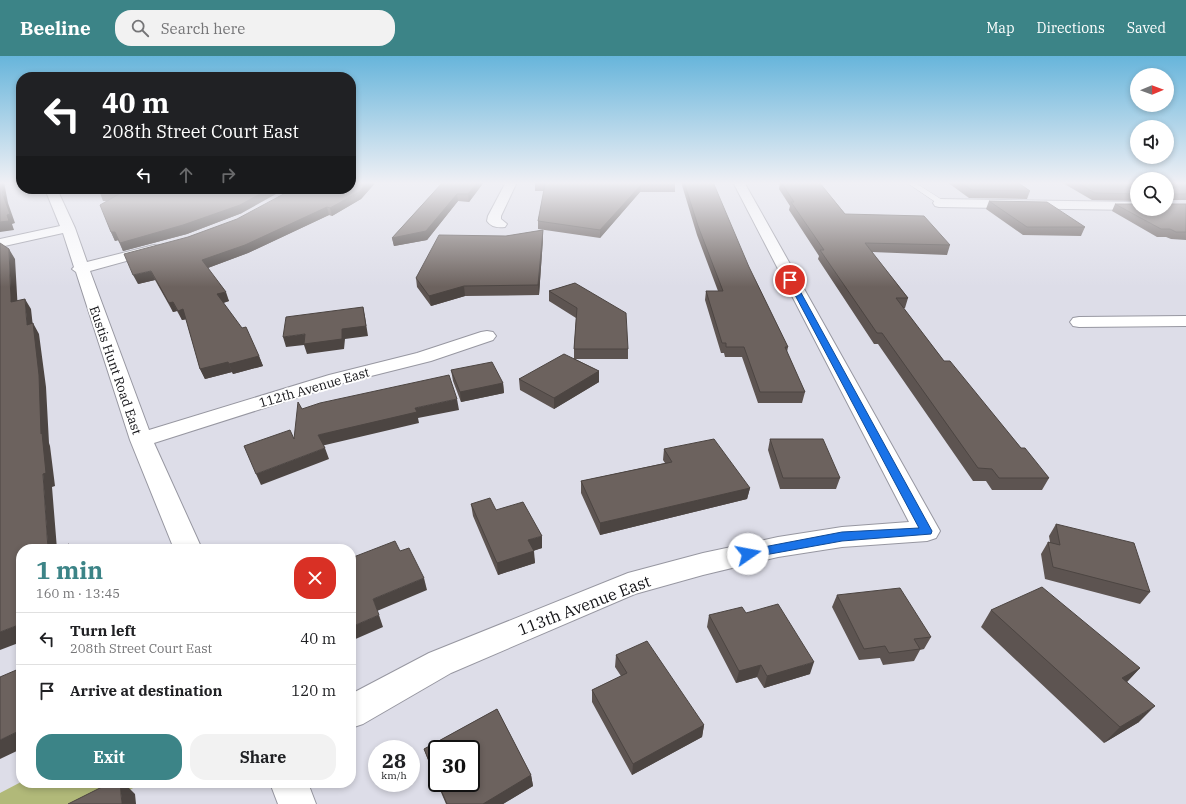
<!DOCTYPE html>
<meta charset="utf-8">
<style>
body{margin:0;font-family:"IBM Plex Serif",serif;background:#f2f2f2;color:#202124;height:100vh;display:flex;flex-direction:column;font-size:15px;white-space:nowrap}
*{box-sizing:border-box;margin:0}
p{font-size:13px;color:#757577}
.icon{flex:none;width:22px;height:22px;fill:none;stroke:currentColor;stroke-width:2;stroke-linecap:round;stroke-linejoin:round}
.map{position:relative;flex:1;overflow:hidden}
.details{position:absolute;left:16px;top:488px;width:340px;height:244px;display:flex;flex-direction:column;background:#fff;border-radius:16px;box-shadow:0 2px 6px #0003}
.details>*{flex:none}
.hud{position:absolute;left:16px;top:16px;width:340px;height:122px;border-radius:16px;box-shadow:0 2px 6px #0003;background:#202124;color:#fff;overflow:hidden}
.needle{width:26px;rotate:89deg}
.buttons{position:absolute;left:1130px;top:12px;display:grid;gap:8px}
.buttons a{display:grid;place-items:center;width:44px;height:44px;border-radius:50%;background:#fff;box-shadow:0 2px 6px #0003;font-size:20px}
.speed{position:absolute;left:368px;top:684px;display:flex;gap:8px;font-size:20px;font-weight:700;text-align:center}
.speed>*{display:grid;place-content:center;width:52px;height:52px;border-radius:50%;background:#fff;box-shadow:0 2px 6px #0003;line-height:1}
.speed small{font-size:10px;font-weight:400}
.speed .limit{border:2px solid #111;border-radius:6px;background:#fff;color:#111}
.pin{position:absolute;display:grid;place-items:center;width:34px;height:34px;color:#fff;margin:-17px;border:2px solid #fff;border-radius:50%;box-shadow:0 1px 4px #0007}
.me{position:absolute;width:44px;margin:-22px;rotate:78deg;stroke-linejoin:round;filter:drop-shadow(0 0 3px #0008)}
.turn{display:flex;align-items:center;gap:14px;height:84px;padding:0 20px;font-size:18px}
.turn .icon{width:52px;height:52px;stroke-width:2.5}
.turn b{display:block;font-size:28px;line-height:34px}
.lanes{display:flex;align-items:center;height:38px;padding:0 20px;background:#0003;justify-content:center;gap:20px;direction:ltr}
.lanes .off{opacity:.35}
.round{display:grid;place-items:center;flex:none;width:42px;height:42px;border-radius:16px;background:#f2f2f2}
.summary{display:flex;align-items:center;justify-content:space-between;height:68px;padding:0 20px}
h1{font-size:24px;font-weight:700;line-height:30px;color:#3c8487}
.cta{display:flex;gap:8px;margin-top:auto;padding:8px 20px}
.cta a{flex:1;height:46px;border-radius:16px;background:#3c8487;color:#fff;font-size:16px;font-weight:700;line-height:46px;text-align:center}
.cta a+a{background:#f2f2f2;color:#202124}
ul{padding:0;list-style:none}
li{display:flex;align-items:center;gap:12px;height:52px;padding:0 20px;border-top:1px solid #e0e0e0}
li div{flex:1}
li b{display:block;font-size:15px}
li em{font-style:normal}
header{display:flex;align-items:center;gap:24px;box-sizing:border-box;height:56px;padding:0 20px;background:#3c8487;color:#fff}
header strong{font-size:19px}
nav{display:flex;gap:22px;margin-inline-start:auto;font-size:14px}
.search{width:280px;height:36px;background:#f2f2f2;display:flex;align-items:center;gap:10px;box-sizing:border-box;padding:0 14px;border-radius:16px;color:#757577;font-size:15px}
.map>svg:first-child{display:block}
.green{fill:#b1b979}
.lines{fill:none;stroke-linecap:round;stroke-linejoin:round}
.service-casing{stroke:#9797a1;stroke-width:1}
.minor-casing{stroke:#9797a1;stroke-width:2}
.service{fill:#fff;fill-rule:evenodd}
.minor{fill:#fff;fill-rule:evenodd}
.wall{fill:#5d5451}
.shaded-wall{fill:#4c4542}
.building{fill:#6c625e;stroke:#4c4542}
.route{fill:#1a73e8;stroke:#114b97}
.labels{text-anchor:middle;stroke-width:4;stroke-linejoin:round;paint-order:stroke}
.street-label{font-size:13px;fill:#131317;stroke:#fff}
.near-street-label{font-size:16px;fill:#131317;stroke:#fff}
</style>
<header>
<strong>Beeline</strong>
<div class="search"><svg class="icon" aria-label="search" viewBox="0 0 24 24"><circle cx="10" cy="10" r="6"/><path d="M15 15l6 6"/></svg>Search here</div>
<nav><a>Map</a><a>Directions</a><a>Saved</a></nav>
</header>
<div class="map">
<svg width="1186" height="748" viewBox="0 0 1186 748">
<rect width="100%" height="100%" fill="#dddde8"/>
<path class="green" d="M21,726V727H142L105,748H0V737Z"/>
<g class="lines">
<defs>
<path id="service" d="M906,126H914L947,147L940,149Z"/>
<path id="minor" d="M506,126H517L501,160V163L507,168L505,171C498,172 491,171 487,165L488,160Z
M733,126H744L940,475L936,482L927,485L842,491L778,501L703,519L635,538L451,617L363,668L351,672V638L429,597L628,517L703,497L778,481L842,471L909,466Z
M45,133H57L75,172L87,206L154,189L159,190L161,193L159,196L90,215L149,374L329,319L417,297L481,276L487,275L493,276L496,280L493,284L431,305L343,327L154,387L202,493H174L130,384L76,216L72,213L74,211L63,177L0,191V183L60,170Z
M939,143L1137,146V153H1140L1137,154L939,151L935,150L933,147L935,144Z
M1186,260V270L1079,271L1073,270L1070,266L1073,262L1079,261Z
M270,727H308L316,748H278Z"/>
</defs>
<use href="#service" class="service-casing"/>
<use href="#minor" class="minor-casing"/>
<use href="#service" class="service"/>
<use href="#minor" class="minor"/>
</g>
<path class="wall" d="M351,126H376L361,143L332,160L329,159L248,197L208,212L229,245L223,247L259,300L263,310L233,318L232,316L205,323L200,313L186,263L182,264L177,255L173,256L155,224L138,228L188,181Z
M443,126H484L469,146L458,145L427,184L394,190L392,182Z
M681,126H684L749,211L788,291L787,296L805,336L802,347H758L742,301H725L724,297H721L705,244L706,235H718L697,179Z
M780,126H819L845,158L950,189L947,199L872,196L908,242L905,252H903L944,305L1021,392L1049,422L1042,434H992L986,425H973L878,288H874L818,203L819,200L789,154L790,150L779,133Z
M947,126H1017L1030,135L1027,143L969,142Z
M1061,126H1137V145L1092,144Z
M1167,126H1186V144H1169Z
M535,127L675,129V136H640L600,182L538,173V165L544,135H535Z
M99,133L242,157L187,178L123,195L118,184L115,185L111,176L107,145H103L100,137Z
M989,145L1085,171L1081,180L1023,179L986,153Z
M1169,145L1168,148H1186V184L1171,183L1166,181H1157L1112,155L1115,148H1137L1167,146Z
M543,174V183L539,239L465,240L431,250L417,231L416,222L506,180Z
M575,227L628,293V303H575L599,315V326L554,353L520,334L519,323L574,303V293L576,262L549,245V235Z
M451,314L503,327L504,337L461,346L453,325Z
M770,383L840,422L836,433H780L768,394Z
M664,393L750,432L747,443L600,479L581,437V425L665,407L663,404Z
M471,448L496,454L542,492L533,495L535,507L498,519L473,460Z
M1056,468L1150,536L1140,548L1045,523L1041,498L1048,486H1050L1049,480Z
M837,539L931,581L924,593L920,594L914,605L883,609L880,602L859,604L832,551Z
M991,554L1140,612L1127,626L1139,666L1104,687L981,571Z
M746,557L810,618L764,632L757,621L736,627L707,571L709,559Z
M616,599L704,669L702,681L632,719L592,646V634L621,620L615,611Z
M497,653L531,719L533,730L503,748H446L437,727H471V693H437V726L428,704L424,693Z"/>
<path class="shaded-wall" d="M1,126H4L8,147L15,167L12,168L14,174L0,176V166L7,159Z
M368,126H376L361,143L332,160L330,152Z
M478,126H484L469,146L468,138Z
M641,129L640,136L600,182V174Z
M269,133H285L242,157L187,178L123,195L120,187Z
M457,138L458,145L427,184L394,190L392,182Z
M327,151L329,159L248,197L205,213L202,204Z
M543,174V183L539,239L538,229Z
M111,176H115L119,184L115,185Z
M9,193L15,203L18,256L11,246Z
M151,215L155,224L138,228L133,219Z
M464,230L465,240L431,250L429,240Z
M226,236L229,245L220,248L217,238Z
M25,243L31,253L34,280L27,269Z
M173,246L177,255L173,256L169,247Z
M363,251L365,261L368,280L345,283L344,293L307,298L304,289L286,291L283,281L342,273Z
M183,253L188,263L182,264L178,255Z
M33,267L39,278L46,331L49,387L50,390L55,430L52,431L57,493H48Z
M259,300L263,310L233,318L229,308Z
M228,306L232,316L205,323L200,313Z
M599,315V326L554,353V342Z
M503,327L504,337L461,346L460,336Z
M457,343L459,354L418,362L419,367L321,390L318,379L415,352Z
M325,392L329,403L261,429L256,418Z
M750,432L747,443L600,479V467Z
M542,480V492L529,496L528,484Z
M69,488L73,493H69Z
M534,495L535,507L498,519L497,507Z
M424,522L427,534L377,555L373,543Z
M379,559L383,571L351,585V571Z
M21,568V586L0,594V576Z
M814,606L810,618L764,632L767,620Z
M761,609L757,621L736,627L739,615Z
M1140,612L1124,629L1122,622Z
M1155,650L1139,666L1104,687L1120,671Z
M704,669L702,681L632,719L633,708Z
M21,674V693L0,703V684Z
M531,719L533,730L503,748H483Z
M120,727H124L135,738L136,748H122Z"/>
<path class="building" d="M0,126H1L3,139L10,158L7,159L9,165L0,166Z
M351,126H368L359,136L330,152L327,151L245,189L202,204L226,236L217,238L242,272L246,271L259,300L229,308L228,306L200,313L183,253L178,255L173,246L169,247L151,215L133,219L124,198L188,181L237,163L293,133H351Z
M443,126H478L468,138H457L426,175L392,182Z
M535,126H674L675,129H641L600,174L538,165L545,128L535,127Z
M684,126H713L749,211L788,291H785L805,336H760L744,291H726V287H722L706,235H723L698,170Z
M781,126H819L845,158L924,160L950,189L865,187L908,242H896L944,305H950L1021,392H1025L1049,422H999L992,413L978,412L882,277H877L820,194H824L791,146H794Z
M960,126H1017L1030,135L972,134Z
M1076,126H1137V138L1095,137Z
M1167,126H1186V138H1171L1169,145L1167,146Z
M99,133H269L240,149L183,169L120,187L115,176H111L100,149L121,137H100Z
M989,145L1047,146L1085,171H1027Z
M1167,147L1168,148H1186V176H1176L1170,173H1161L1115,148H1137V153H1167Z
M543,174L538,229L464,230L429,240L416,222L439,179L506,180Z
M0,187L9,193L11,246L25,243L27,269L33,267L39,319L41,378L42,377L46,417L43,418L48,493H21V568L0,576Z
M575,227L626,257L628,293H574L577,252L549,235Z
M363,251L366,270L342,273V283L304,288L305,278L283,281L286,261Z
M564,298L599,315L554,342L519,323Z
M492,306L503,327L460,336L451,314Z
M449,319L457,343L415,352L417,356L318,379L325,392L256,418L244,390L290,374L294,383L298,346L302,353L320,347Z
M714,383L750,432L600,467L581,425L672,406L664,393Z
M770,383H823L840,422H783Z
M490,442L496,454L523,446L542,480L528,484L534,495L497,507L471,448Z
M1056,468L1134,487L1150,536L1053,511L1048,486L1060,489Z
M395,485L400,495L409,492L424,522L373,543L379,559L351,571V502Z
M69,488V493H56Z
M1042,531L1140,612L1122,622L1155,650L1120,671L991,554Z
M900,532L931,581L914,583L920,593L889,597L885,590L864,593L837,539Z
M778,548L814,606L767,620L761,609L739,615L709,559L742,551L746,557Z
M647,585L704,669L633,708L592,634L627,617L616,599Z
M21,612V674L0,684V621Z
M497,653L531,719L483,748H447L438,727H471V693H437V724L424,693Z
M110,727H120L122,748H68Z"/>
<linearGradient id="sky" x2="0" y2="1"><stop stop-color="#67b5db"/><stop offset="0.55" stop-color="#f0f0f5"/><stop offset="1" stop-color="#f0f0f5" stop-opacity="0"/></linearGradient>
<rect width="1186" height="231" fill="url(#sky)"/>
<path class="route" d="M790,222L794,224L932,475L931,478L842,485L748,502L744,501L742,498L744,495L748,494L842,476L919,472L787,224Z"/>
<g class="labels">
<g class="street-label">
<text transform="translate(116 314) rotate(71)" y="5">Eustis Hunt Road East</text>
<text transform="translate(314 331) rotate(-16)" y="5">112th Avenue East</text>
</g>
<g class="near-street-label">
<text transform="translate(584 549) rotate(-21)" y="6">113th Avenue East</text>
</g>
</g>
</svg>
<div class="buttons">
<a><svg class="needle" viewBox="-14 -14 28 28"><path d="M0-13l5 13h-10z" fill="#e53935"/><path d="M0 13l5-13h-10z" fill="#757577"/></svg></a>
<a><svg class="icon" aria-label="sound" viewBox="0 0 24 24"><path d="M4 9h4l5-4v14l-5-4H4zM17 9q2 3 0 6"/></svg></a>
<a><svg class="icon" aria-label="search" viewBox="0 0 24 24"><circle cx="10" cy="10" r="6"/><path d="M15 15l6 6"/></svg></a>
</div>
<div class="speed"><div>28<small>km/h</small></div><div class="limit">30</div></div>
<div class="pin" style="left:790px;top:224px;background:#d93025"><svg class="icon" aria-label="arrive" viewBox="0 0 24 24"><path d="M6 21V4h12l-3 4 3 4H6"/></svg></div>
<svg class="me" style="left:748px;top:498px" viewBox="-20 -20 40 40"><circle r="19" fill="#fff"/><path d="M0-13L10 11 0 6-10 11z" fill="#1a73e8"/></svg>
<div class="hud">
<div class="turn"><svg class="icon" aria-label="left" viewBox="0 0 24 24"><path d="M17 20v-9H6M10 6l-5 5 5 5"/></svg><div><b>40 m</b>208th Street Court East</div></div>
<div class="lanes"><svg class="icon" aria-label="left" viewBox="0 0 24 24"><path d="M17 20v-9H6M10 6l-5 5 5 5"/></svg><svg class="icon off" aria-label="ahead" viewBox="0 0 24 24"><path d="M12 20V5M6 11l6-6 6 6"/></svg><svg class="icon off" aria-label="right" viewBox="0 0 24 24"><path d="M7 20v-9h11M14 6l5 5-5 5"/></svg></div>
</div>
<section class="details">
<div class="summary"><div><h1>1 min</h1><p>160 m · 13:45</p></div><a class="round" style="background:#d93025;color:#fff"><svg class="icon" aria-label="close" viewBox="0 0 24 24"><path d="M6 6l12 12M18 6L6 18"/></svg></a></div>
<ul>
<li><svg class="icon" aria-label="left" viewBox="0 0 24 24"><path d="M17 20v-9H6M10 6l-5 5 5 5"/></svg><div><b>Turn left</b><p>208th Street Court East</p></div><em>40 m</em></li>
<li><svg class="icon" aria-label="arrive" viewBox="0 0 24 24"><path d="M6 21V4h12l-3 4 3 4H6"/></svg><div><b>Arrive at destination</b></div><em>120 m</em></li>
</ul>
<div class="cta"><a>Exit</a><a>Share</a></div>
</section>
</div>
